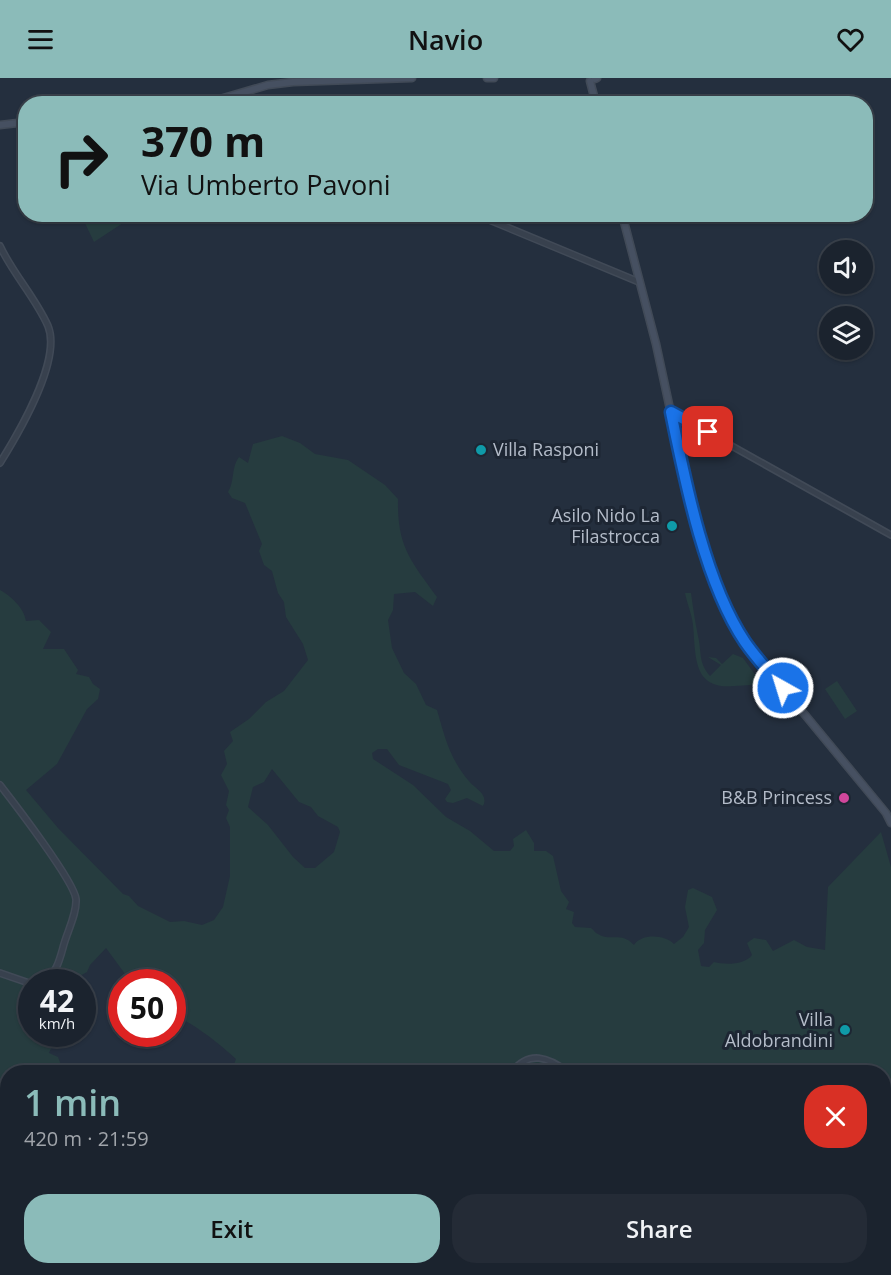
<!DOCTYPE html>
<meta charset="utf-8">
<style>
body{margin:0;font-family:"Open Sans",sans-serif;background:#242b36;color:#f1f3f6;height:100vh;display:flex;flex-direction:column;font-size:22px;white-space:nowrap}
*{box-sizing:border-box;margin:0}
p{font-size:20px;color:#a0a4aa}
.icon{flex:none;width:33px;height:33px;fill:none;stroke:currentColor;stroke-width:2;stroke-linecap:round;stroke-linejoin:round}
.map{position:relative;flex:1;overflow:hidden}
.sheet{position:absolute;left:0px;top:987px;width:891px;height:210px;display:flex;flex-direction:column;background:#1b232e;border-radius:24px 24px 0 0;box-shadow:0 2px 4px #0004,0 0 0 2px #39404a}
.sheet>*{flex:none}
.hud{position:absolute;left:18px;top:18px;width:855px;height:126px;border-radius:24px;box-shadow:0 2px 4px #0004,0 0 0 2px #39404a;background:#8bbbb9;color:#111;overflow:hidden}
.tools{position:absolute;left:819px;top:162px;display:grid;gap:12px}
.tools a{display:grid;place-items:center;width:54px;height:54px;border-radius:50%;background:#1b232e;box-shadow:0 2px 4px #0004,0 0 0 2px #39404a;font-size:30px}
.speed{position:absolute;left:18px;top:891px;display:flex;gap:12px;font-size:30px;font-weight:700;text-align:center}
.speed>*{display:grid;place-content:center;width:78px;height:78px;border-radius:50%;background:#1b232e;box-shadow:0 2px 4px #0004,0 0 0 2px #39404a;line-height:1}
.speed small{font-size:15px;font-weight:400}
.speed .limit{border:9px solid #d22;background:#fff;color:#111}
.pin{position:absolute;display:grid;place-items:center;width:51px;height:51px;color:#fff;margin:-26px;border-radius:12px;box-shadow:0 3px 9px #0006}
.me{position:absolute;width:66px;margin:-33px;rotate:321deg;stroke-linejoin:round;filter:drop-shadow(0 0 4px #0008)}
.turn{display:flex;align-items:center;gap:21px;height:126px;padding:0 24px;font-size:27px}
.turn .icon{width:78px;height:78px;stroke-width:2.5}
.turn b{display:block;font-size:42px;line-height:51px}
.round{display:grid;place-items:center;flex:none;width:63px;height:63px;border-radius:24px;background:#242b36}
.headline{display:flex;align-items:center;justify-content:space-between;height:102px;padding:0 24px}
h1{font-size:36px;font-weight:600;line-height:45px;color:#8bbbb9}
.button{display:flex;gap:12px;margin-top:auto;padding:12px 24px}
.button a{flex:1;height:69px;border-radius:24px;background:#8bbbb9;color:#111;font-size:24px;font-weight:600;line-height:69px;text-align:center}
.button a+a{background:#242b36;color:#f1f3f6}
header{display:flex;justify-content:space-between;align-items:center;height:78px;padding:0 24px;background:#8bbbb9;color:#111;font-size:27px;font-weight:600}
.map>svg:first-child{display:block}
.green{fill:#263c3f;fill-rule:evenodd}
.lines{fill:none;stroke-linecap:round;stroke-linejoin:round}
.minor-casing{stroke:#414a57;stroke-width:8}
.tertiary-casing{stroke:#414a57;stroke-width:8}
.secondary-casing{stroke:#414a57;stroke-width:9}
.minor{stroke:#38414e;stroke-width:4.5}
.tertiary{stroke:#38414e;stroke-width:5}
.secondary{stroke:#465061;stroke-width:6}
.route-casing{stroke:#114b97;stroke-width:15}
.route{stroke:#1a73e8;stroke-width:10}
.culture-dot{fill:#0f9aa8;stroke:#1d2633;stroke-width:2}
.hotel-dot{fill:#d1479c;stroke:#1d2633;stroke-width:2}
.labels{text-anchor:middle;stroke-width:6;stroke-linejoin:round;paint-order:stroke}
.poi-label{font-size:18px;fill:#b4bcc9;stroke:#1d2633;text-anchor:end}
</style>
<header><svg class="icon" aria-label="menu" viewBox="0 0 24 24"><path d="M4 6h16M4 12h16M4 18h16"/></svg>Navio<svg class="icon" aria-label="heart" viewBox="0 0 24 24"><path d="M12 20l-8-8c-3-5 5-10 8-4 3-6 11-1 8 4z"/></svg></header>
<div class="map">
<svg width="891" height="1197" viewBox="0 0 891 1197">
<rect width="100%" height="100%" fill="#242f3e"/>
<path class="green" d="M115,137H126L129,141L94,164L83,141L90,140L112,145Z
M282,358L300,365L315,376L348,382L385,407L398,421C397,469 411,483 437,519L433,528L415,514L394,516L393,532L388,542L392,570L404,595L416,606L426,627L437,632C445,659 449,679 468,702C475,711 489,716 483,728L467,720L453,725L447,724L445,721L451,712L448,706L399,687L387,671H378L372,675L373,681L413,707L446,739L470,753L494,773H510L514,768L513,761L526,752L534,765V773H546L553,778L561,813L569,824L566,831L574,834L572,845L575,849L591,850C594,852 595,855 598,856C610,864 621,853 634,867C642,855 665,857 674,866L683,859L689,849L685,829L688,812L693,810L712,819L717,832L705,852L704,865L698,872L701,888L709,889L714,884C725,887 745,887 752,877L747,865L754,860L766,862L773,873L794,862L807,869L825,872L828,809L881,754L891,789V1197H832L824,1190H884V994H231L236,981C220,966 192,944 173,937L172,904H131L106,870L90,887L87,894L69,904H32V956H52L49,959L52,968L49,975L58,979L61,987L53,994H8V1190H170L165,1197H0V512C11,518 24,530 26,543L39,542L51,554L43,571H64L78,592L76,596L89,599L93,606L100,611L98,621L87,631L57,686L26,712L58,750L123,816L129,818L138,828L170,844L184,843L202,847L214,842L223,829L230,798V749L226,740L229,732L226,727L229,713L221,697L227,686L224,673L233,663L230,654L249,641L266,624L284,613L308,582L303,566L286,539L284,524L278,515L272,493L264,487L259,473L262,466L245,425L232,420L228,414C235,403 231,389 239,379L248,385L253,366ZM272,691L299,724L311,729L318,738L338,749L340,754L334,774L315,790H305L293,779L268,747L248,729L253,709L264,704Z
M685,515H691C693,529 695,544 698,558C702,575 698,584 710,598L721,587L708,579L716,580L722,586L733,576L743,580L756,598L767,597L769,601C757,608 749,607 734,608C692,612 696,577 693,547C692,536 687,526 685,515Z
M837,603L857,633L845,641L825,611Z
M294,1190H682L683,1197H298Z
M692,1190H817L824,1197H693Z"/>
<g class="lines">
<defs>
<path id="minor" d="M671,334L891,457
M512,994C529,972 548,979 568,994
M820,1190L828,1197"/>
<path id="tertiary" d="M475,136L639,204
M0,168C13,196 35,219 48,248C62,282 18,356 0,385
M0,707C14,725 74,803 76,821C77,835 68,852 64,866C60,880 57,896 43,904
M0,895L32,906
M0,1162L8,1168
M37,1190L47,1197
M289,1190L294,1197
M684,1190L685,1197
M236,1197L243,1190
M615,1197L619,1190"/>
<path id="secondary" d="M487,0H494
M595,1L597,0
M590,3L596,26
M203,26L268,7L293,4L412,0
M0,47L26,44
M622,136L656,266L690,424L719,512L744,563L886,735L891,745"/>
</defs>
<use href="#minor" class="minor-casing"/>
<use href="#tertiary" class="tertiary-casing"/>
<use href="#secondary" class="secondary-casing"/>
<use href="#minor" class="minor"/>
<use href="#tertiary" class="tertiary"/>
<use href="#secondary" class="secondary"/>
</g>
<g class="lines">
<defs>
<path id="route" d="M708,354L671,334C685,403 705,505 745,564C756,580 770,595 783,610"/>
</defs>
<use href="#route" class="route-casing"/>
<use href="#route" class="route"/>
</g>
<g class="culture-dot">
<circle cx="481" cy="372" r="6"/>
<circle cx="672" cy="448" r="6"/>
<circle cx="845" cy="952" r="6"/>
</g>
<circle class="hotel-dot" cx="844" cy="720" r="6"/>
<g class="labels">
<g class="poi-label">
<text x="493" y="378" text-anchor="start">Villa Rasponi</text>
<text x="660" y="444">Asilo Nido La<tspan x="660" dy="21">Filastrocca</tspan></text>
<text x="832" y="726">B&amp;B Princess</text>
<text x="833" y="948">Villa<tspan x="833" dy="21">Aldobrandini</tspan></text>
</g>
</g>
</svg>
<div class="tools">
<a><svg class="icon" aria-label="sound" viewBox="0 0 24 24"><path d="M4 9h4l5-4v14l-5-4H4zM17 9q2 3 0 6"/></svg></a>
<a><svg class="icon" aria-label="layers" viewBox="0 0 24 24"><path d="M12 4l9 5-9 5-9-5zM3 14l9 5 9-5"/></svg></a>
</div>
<div class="speed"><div>42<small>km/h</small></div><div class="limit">50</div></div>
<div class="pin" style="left:708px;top:354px;background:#d93025"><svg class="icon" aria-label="arrive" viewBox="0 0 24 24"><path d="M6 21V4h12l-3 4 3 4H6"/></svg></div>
<svg class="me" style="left:783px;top:610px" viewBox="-20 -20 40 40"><circle r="17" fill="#1a73e8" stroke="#fff" stroke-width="3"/><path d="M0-11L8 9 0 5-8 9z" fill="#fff"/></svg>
<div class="hud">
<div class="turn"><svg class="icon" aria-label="right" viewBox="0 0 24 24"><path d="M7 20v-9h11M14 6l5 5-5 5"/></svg><div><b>370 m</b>Via Umberto Pavoni</div></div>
</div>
<section class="sheet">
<div class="headline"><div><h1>1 min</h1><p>420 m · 21:59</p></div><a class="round" style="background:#d93025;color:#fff"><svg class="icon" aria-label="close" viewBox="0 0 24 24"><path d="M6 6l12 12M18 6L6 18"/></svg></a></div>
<div class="button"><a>Exit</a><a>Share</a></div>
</section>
</div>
